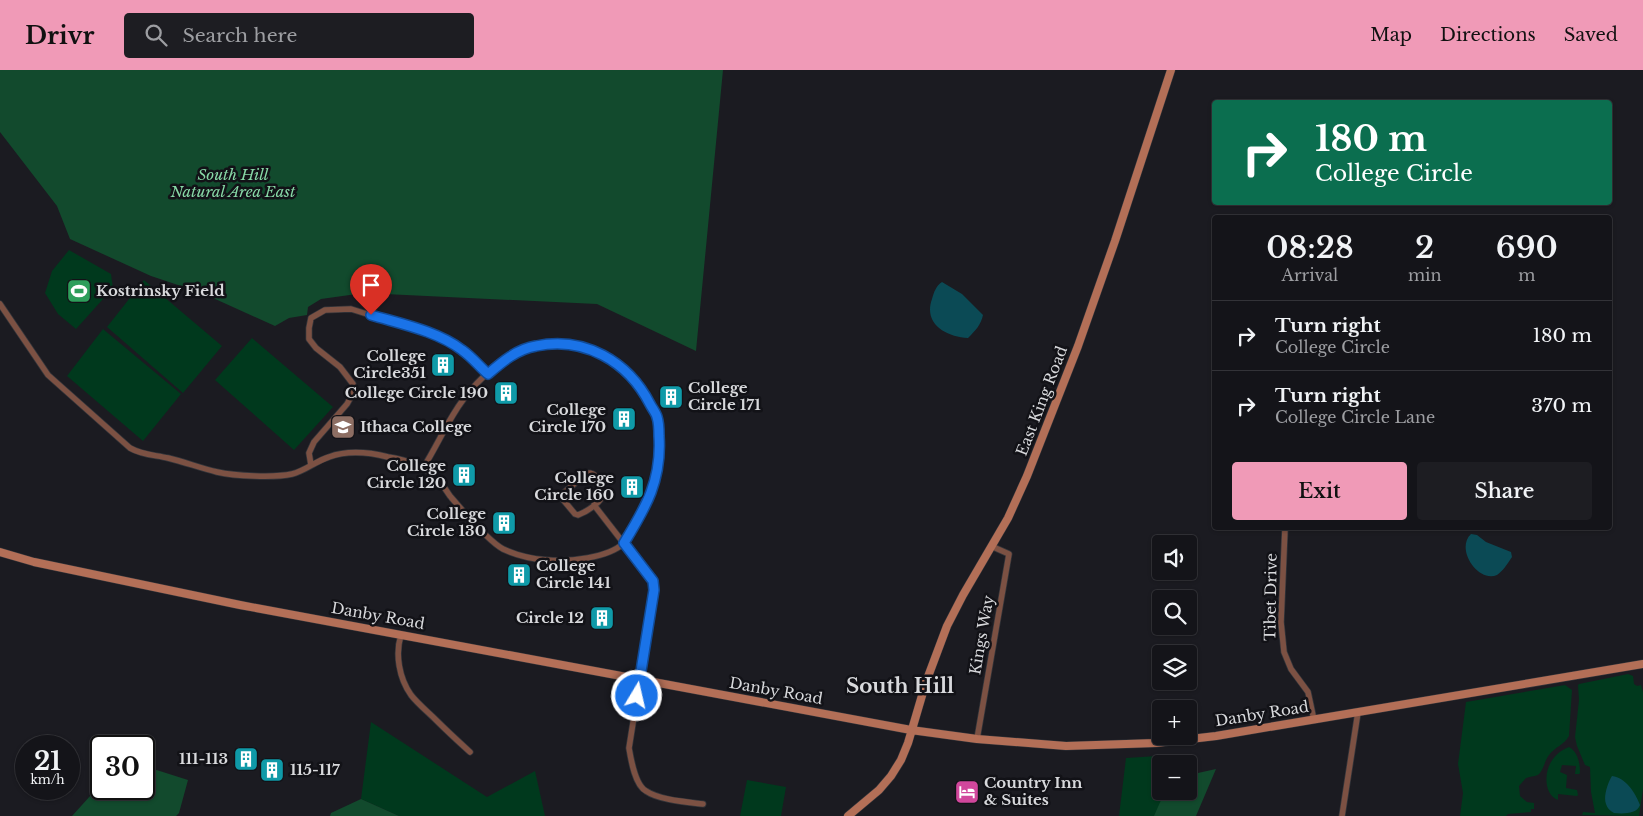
<!DOCTYPE html>
<meta charset="utf-8">
<style>
body{margin:0;font-family:"Libre Baskerville",serif;background:#1d1d22;color:#f1f3f6;height:100vh;display:flex;flex-direction:column;font-size:19px;white-space:nowrap}
*{box-sizing:border-box;margin:0}
p{font-size:16px;color:#9d9ea2}
.icon{flex:none;width:28px;height:28px;fill:none;stroke:currentColor;stroke-width:2;stroke-linecap:round;stroke-linejoin:round}
.map{position:relative;flex:1;overflow:hidden}
.details{position:absolute;left:1212px;top:145px;width:400px;height:315px;display:flex;flex-direction:column;background:#141419;border-radius:5px;box-shadow:0 1px 4px #0004,0 0 0 1px #333338}
.details>*{flex:none}
.top-card{position:absolute;left:1212px;top:30px;width:400px;height:105px;border-radius:5px;box-shadow:0 1px 4px #0004,0 0 0 1px #333338;background:#0b6e4f;color:#fff;overflow:hidden}
.controls{position:absolute;left:1152px;top:465px;display:grid;gap:10px}
.controls a{display:grid;place-items:center;width:45px;height:45px;border-radius:5px;background:#141419;box-shadow:0 1px 4px #0004,0 0 0 1px #333338;font-size:25px}
.speed{position:absolute;left:15px;top:665px;display:flex;gap:10px;font-size:25px;font-weight:700;text-align:center}
.speed>*{display:grid;place-content:center;width:65px;height:65px;border-radius:50%;background:#141419;box-shadow:0 1px 4px #0004,0 0 0 1px #333338;line-height:1}
.speed small{font-size:12px;font-weight:400}
.speed .limit{border:2px solid #111;border-radius:8px;background:#fff;color:#111}
.pin{position:absolute;display:grid;place-items:center;width:42px;height:42px;color:#fff;margin:-51px -21px;border-radius:50% 50% 50% 0;rotate:-45deg;box-shadow:0 0 5px #0007}
.pin .icon{rotate:45deg}
.me{position:absolute;width:55px;margin:-28px;rotate:9deg;stroke-linejoin:round;filter:drop-shadow(0 0 4px #0008)}
.turn{display:flex;align-items:center;gap:18px;height:105px;padding:0 20px;font-size:22px}
.turn .icon{width:65px;height:65px;stroke-width:2.5}
.turn b{display:block;font-size:35px;line-height:42px}
.eta{display:flex;justify-content:space-evenly;align-items:center;height:85px;text-align:center}
.eta b{font-size:30px;font-weight:600;line-height:35px}
.button{display:flex;gap:10px;margin-top:auto;padding:10px 20px}
.button a{flex:1;height:58px;border-radius:5px;background:#f09ab7;color:#111;font-size:20px;font-weight:600;line-height:58px;text-align:center}
.button a+a{background:#1d1d22;color:#f1f3f6}
ul{padding:0;list-style:none}
li{display:flex;align-items:center;gap:15px;height:70px;padding:0 20px;border-top:1px solid #333338}
li div{flex:1}
li b{display:block;font-size:19px}
li em{font-style:normal}
header{display:flex;align-items:center;gap:30px;box-sizing:border-box;height:70px;padding:0 25px;background:#f09ab7;color:#111}
header strong{font-size:24px}
nav{display:flex;gap:28px;margin-inline-start:auto;font-size:18px}
.search{width:350px;height:45px;background:#1d1d22;display:flex;align-items:center;gap:12px;box-sizing:border-box;padding:0 18px;border-radius:5px;color:#9d9ea2;font-size:19px}
.map>svg:first-child{display:block}
.green{fill:#00391d}
.forest{fill:#124a2d}
.water{fill:#0b4a55}
.lines{fill:none;stroke-linecap:round;stroke-linejoin:round}
.street-casing{stroke:#35363b;stroke-width:7}
.secondary-casing{stroke:#35363b;stroke-width:9}
.street{stroke:#7c5143;stroke-width:5.5}
.secondary{stroke:#b36f57;stroke-width:8}
.route-casing{stroke:#114b97;stroke-width:12}
.route{stroke:#1a73e8;stroke-width:9}
.labels{text-anchor:middle;stroke-width:5;stroke-linejoin:round;paint-order:stroke}
.park-label{font-size:15px;font-style:italic;fill:#87d8a6;stroke:#121217}
.poi-label{font-size:15px;font-weight:bold;fill:#d8d9dc;stroke:#121217;text-anchor:end}
.street-label{font-size:15px;fill:#d8d9dc;stroke:#121217}
.district-label{font-size:20px;font-weight:bold;fill:#d8d9dc;stroke:#121217}
</style>
<header>
<strong>Drivr</strong>
<div class="search"><svg class="icon" aria-label="search" viewBox="0 0 24 24"><circle cx="10" cy="10" r="6"/><path d="M15 15l6 6"/></svg>Search here</div>
<nav><a>Map</a><a>Directions</a><a>Saved</a></nav>
</header>
<div class="map">
<svg width="1643" height="746" viewBox="0 0 1643 746">
<rect width="100%" height="100%" fill="#1b1b21"/>
<path class="green" d="M69,180L111,204L113,218L76,259L58,244L45,223L52,201Z
M144,210L222,276L183,323L107,257Z
M103,259L181,324L143,371L67,306Z
M252,268L333,337L294,380L215,310Z
M1628,604L1633,606L1634,614L1637,616L1641,615L1643,622V719L1639,746L1582,745L1583,742L1595,743L1591,722L1590,697L1585,695L1577,676L1575,667L1579,630L1578,615L1579,614Z
M1565,615L1572,620L1569,666C1564,675 1555,677 1549,685C1545,690 1544,698 1540,703C1537,707 1531,706 1526,708L1519,716L1520,726L1527,732L1534,733V739H1531V742L1508,744L1506,746H1460L1463,723L1458,694L1466,632Z
M371,652L487,727L535,701L545,746H399L361,729Z
M1569,677C1578,682 1580,693 1580,703L1579,704H1575L1576,696L1562,695L1560,702L1567,705L1566,718L1577,720L1578,725L1577,726L1558,724V730C1544,725 1544,703 1551,692C1555,685 1561,680 1569,677Z
M1173,685L1172,694H1161V721H1189L1192,705L1187,746H1119L1126,688Z
M747,710L786,717L781,746H740Z"/>
<path class="forest" d="M0,0H723L696,281L597,234L364,223L321,229L308,237L307,245L289,248L275,256L202,223L151,206L70,169L57,136L0,62Z
M144,696L188,710L179,743L176,746H72L101,714V719H144Z
M1216,699L1196,746H1154L1165,721H1189V705Z
M361,729L399,746H330L331,743Z"/>
<path class="water" d="M942,212L962,224L983,245C981,255 975,261 968,268C946,267 923,254 932,229C934,222 936,216 942,212Z
M1471,464L1477,465L1486,472L1511,482L1512,487C1508,493 1503,501 1497,505C1478,513 1455,479 1471,464Z
M1612,706C1626,708 1635,722 1640,735C1637,744 1623,744 1614,743C1610,741 1607,738 1606,734C1603,727 1608,712 1612,706Z"/>
<g class="lines">
<defs>
<path id="street" d="M0,234L48,305L130,378C142,385 155,385 168,388C185,392 200,398 217,402C235,406 274,408 292,404C305,401 316,391 329,387C348,380 368,382 388,387C406,390 425,396 438,409C442,414 446,420 450,426C462,440 488,471 503,479C516,485 533,489 547,490C569,492 608,488 624,473C628,468 632,461 635,456C654,424 665,387 658,350C657,344 652,337 649,332C623,283 558,254 508,287C486,302 466,323 453,345C442,363 434,381 423,398
M311,395L309,383L314,372L347,334L352,325L353,314L340,297L316,278L309,269V258L311,248L325,240L351,239L431,264L448,271L462,280L488,304
M587,403C592,403 594,404 597,408C600,412 605,416 604,422C603,432 586,442 578,445L575,444L560,426Z
M594,435L653,511L654,520L629,678C631,690 635,715 646,721C659,730 687,732 703,734
M1285,458L1281,552L1284,582L1291,599L1308,622L1314,650
M401,565C395,584 399,608 411,625C418,634 428,642 436,650C447,661 459,672 470,682
M977,669L1009,484L991,476
M1342,746L1358,642"/>
<path id="secondary" d="M0,482L34,492L240,535L911,660L977,669L1066,676L1156,673L1216,666L1643,594
M848,746L879,720L891,706L901,690L908,673L926,612L947,556L963,525L1008,448L1027,406L1078,276L1115,171L1171,0"/>
</defs>
<use href="#street" class="street-casing"/>
<use href="#secondary" class="secondary-casing"/>
<use href="#street" class="street"/>
<use href="#secondary" class="secondary"/>
</g>
<g class="lines">
<defs>
<path id="route" d="M371,245C401,254 437,261 462,280C472,287 479,296 488,304C502,292 517,279 536,276C584,266 628,291 650,334C652,338 656,343 657,347C659,353 659,360 659,366C662,410 646,437 624,473L653,511L654,520L637,626"/>
</defs>
<use href="#route" class="route-casing"/>
<use href="#route" class="route"/>
</g>
<defs>
<symbol id="stadium-square" viewBox="-11 -11 22 22"><rect x="-9" y="-9" width="18" height="18" rx="4" fill="#2e9e5b" stroke="#121217"/><path d="M0-5a6.5 5 0 1 0 0 10a6.5 5 0 1 0 0-10ZM-3.5-1.8h7v3.6h-7Z" fill="#fff"/></symbol>
<symbol id="building-square" viewBox="-11 -11 22 22"><rect x="-9" y="-9" width="18" height="18" rx="4" fill="#0f9aa8" stroke="#121217"/><path d="M-4-6H4V6H1V3H-1V6H-4ZM-2.5-4.3h1.7v1.8h-1.7ZM.8-4.3h1.7v1.8H.8ZM-2.5-1h1.7V.8h-1.7ZM.8-1h1.7V.8H.8Z" fill="#fff"/></symbol>
<symbol id="university-square" viewBox="-11 -11 22 22"><rect x="-9" y="-9" width="18" height="18" rx="4" fill="#8d6e63" stroke="#121217"/><path d="M0-5L7-2L0 1L-7-2ZM-4 1L0 2.5L4 1V4Q0 6-4 4Z" fill="#fff"/></symbol>
<symbol id="hotel-square" viewBox="-11 -11 22 22"><rect x="-9" y="-9" width="18" height="18" rx="4" fill="#d1479c" stroke="#121217"/><path d="M-6-4.5h1.5V1H6V5H4.5V3h-9V5H-6ZM-4 0a1.8 1.8 0 1 1 3.6 0ZM.5 0V-2.5h3Q6-2.5 6 0Z" fill="#fff"/></symbol>
</defs>
<g fill-rule="evenodd">
<use href="#stadium-square" x="65" y="207" width="28" height="28"/>
<use href="#building-square" x="429" y="281" width="28" height="28"/>
<use href="#building-square" x="492" y="309" width="28" height="28"/>
<use href="#building-square" x="657" y="313" width="28" height="28"/>
<use href="#building-square" x="610" y="335" width="28" height="28"/>
<use href="#university-square" x="329" y="343" width="28" height="28"/>
<use href="#building-square" x="450" y="391" width="28" height="28"/>
<use href="#building-square" x="618" y="403" width="28" height="28"/>
<use href="#building-square" x="490" y="439" width="28" height="28"/>
<use href="#building-square" x="505" y="491" width="28" height="28"/>
<use href="#building-square" x="588" y="534" width="28" height="28"/>
<use href="#building-square" x="232" y="675" width="28" height="28"/>
<use href="#building-square" x="258" y="686" width="28" height="28"/>
<use href="#hotel-square" x="953" y="708" width="28" height="28"/>
</g>
<g class="labels">
<g class="park-label">
<text x="233" y="110">South Hill<tspan x="233" dy="17">Natural Area East</tspan></text>
</g>
<g class="poi-label">
<text x="96" y="226" text-anchor="start">Kostrinsky Field</text>
<text x="426" y="291">College<tspan x="426" dy="17">Circle351</tspan></text>
<text x="688" y="323" text-anchor="start">College<tspan x="688" dy="17">Circle 171</tspan></text>
<text x="488" y="328">College Circle 190</text>
<text x="606" y="345">College<tspan x="606" dy="17">Circle 170</tspan></text>
<text x="360" y="362" text-anchor="start">Ithaca College</text>
<text x="446" y="401">College<tspan x="446" dy="17">Circle 120</tspan></text>
<text x="614" y="413">College<tspan x="614" dy="17">Circle 160</tspan></text>
<text x="486" y="449">College<tspan x="486" dy="17">Circle 130</tspan></text>
<text x="536" y="501" text-anchor="start">College<tspan x="536" dy="17">Circle 141</tspan></text>
<text x="584" y="553">Circle 12</text>
<text x="228" y="694">111-113</text>
<text x="290" y="705" text-anchor="start">115-117</text>
<text x="984" y="718" text-anchor="start">Country Inn<tspan x="984" dy="17">&amp; Suites</tspan></text>
</g>
<g class="street-label">
<text transform="translate(1042 331) rotate(-69)" y="5">East King Road</text>
<text transform="translate(1271 527) rotate(-89)" y="5">Tibet Drive</text>
<text transform="translate(378 546) rotate(10)" y="5">Danby Road</text>
<text transform="translate(982 565) rotate(-80)" y="5">Kings Way</text>
<text transform="translate(776 621) rotate(10)" y="5">Danby Road</text>
<text transform="translate(1262 644) rotate(-9)" y="5">Danby Road</text>
</g>
<g class="district-label">
<text x="900" y="623">South Hill</text>
</g>
</g>
</svg>
<div class="controls">
<a><svg class="icon" aria-label="sound" viewBox="0 0 24 24"><path d="M4 9h4l5-4v14l-5-4H4zM17 9q2 3 0 6"/></svg></a>
<a><svg class="icon" aria-label="search" viewBox="0 0 24 24"><circle cx="10" cy="10" r="6"/><path d="M15 15l6 6"/></svg></a>
<a><svg class="icon" aria-label="layers" viewBox="0 0 24 24"><path d="M12 4l9 5-9 5-9-5zM3 14l9 5 9-5"/></svg></a>
<a>+</a>
<a>−</a>
</div>
<div class="speed"><div>21<small>km/h</small></div><div class="limit">30</div></div>
<div class="pin" style="left:371px;top:245px;background:#d93025"><svg class="icon" aria-label="arrive" viewBox="0 0 24 24"><path d="M6 21V4h12l-3 4 3 4H6"/></svg></div>
<svg class="me" style="left:637px;top:626px" viewBox="-20 -20 40 40"><circle r="17" fill="#1a73e8" stroke="#fff" stroke-width="3"/><path d="M0-11L8 9 0 5-8 9z" fill="#fff"/></svg>
<div class="top-card">
<div class="turn"><svg class="icon" aria-label="right" viewBox="0 0 24 24"><path d="M7 20v-9h11M14 6l5 5-5 5"/></svg><div><b>180 m</b>College Circle</div></div>
</div>
<section class="details">
<div class="eta">
<div><b>08:28</b><p>Arrival</p></div>
<div><b>2</b><p>min</p></div>
<div><b>690</b><p>m</p></div>
</div>
<ul>
<li><svg class="icon" aria-label="right" viewBox="0 0 24 24"><path d="M7 20v-9h11M14 6l5 5-5 5"/></svg><div><b>Turn right</b><p>College Circle</p></div><em>180 m</em></li>
<li><svg class="icon" aria-label="right" viewBox="0 0 24 24"><path d="M7 20v-9h11M14 6l5 5-5 5"/></svg><div><b>Turn right</b><p>College Circle Lane</p></div><em>370 m</em></li>
</ul>
<div class="button"><a>Exit</a><a>Share</a></div>
</section>
</div>
